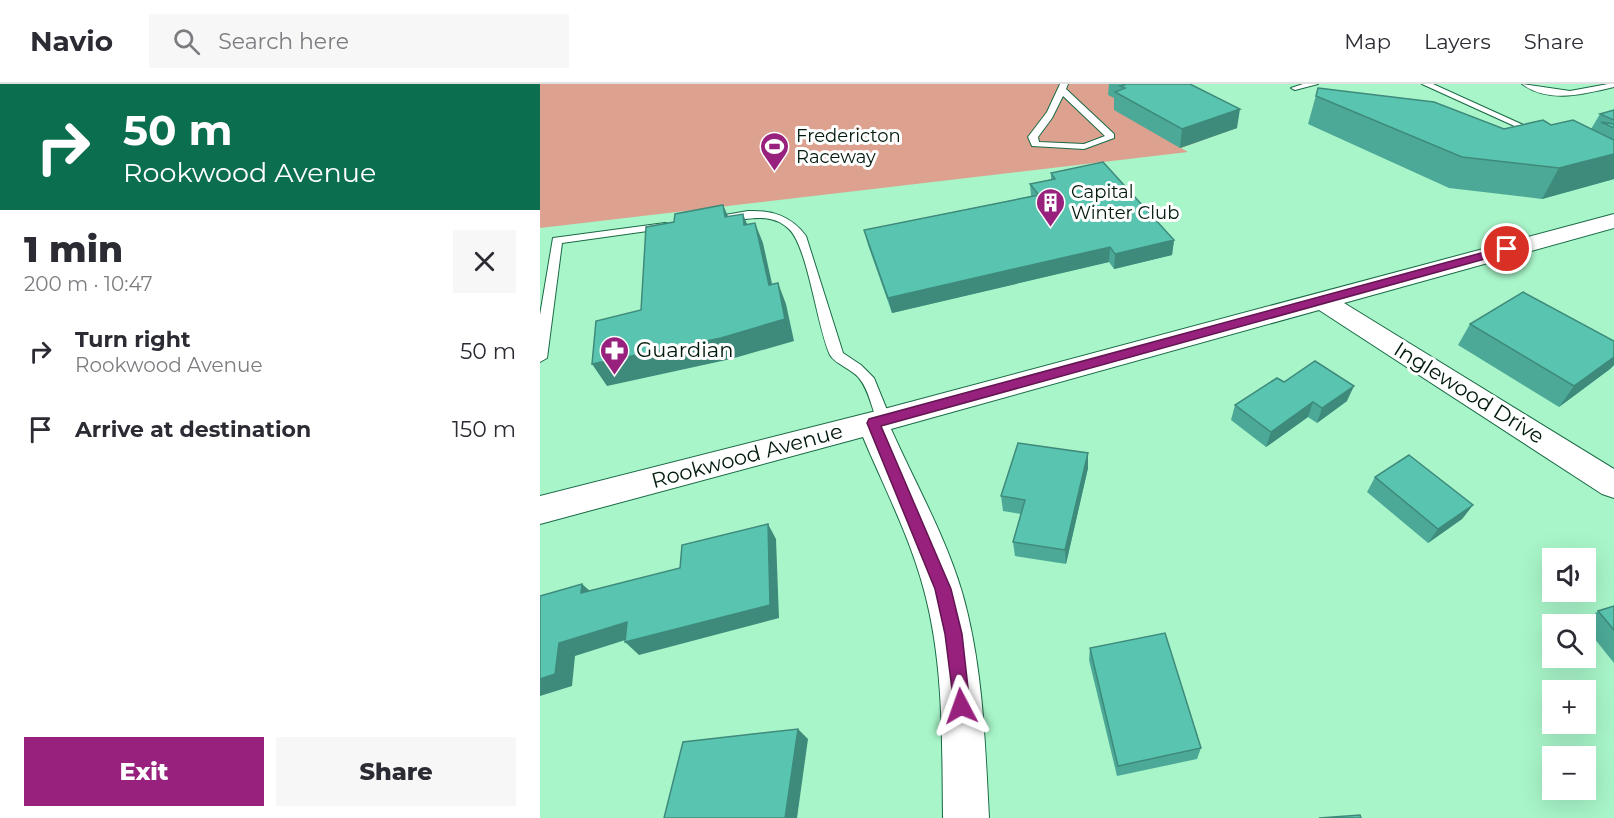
<!DOCTYPE html>
<meta charset="utf-8">
<style>
body{margin:0;font-family:Montserrat,sans-serif;background:#f7f7f7;color:#2b2b33;height:100vh;display:flex;flex-direction:column;font-size:22px;white-space:nowrap}
*{box-sizing:border-box;margin:0}
p{font-size:20px;color:#7c7c81}
.icon{flex:none;width:33px;height:33px;fill:none;stroke:currentColor;stroke-width:2;stroke-linecap:round;stroke-linejoin:round}
.map{position:relative;flex:1;overflow:hidden}
.panel{display:flex;flex-direction:column;background:#fff;width:540px}
.panel>*{flex:none}
.banner{background:#0b6e4f;color:#fff;overflow:hidden}
.buttons{position:absolute;left:1002px;top:464px;display:grid;gap:12px}
.buttons a{display:grid;place-items:center;width:54px;height:54px;border-radius:0px;background:#fff;box-shadow:0 6px 24px #0002;font-size:30px}
.pin{position:absolute;display:grid;place-items:center;width:51px;height:51px;color:#fff;margin:-26px;border:3px solid #fff;border-radius:50%;box-shadow:0 2px 6px #0007}
.me{position:absolute;width:66px;margin:-33px;rotate:356deg;stroke-linejoin:round;filter:drop-shadow(0 0 4px #0008)}
.turn{display:flex;align-items:center;gap:21px;height:126px;padding:0 24px;font-size:27px}
.turn .icon{width:78px;height:78px;stroke-width:2.5}
.turn b{display:block;font-size:42px;line-height:51px}
.round{display:grid;place-items:center;flex:none;width:63px;height:63px;border-radius:0px;background:#f7f7f7}
.overview{display:flex;align-items:center;justify-content:space-between;height:102px;padding:0 24px}
h1{font-size:36px;font-weight:800;line-height:45px}
.button{display:flex;gap:12px;margin-top:auto;padding:12px 24px}
.button a{flex:1;height:69px;border-radius:0px;background:#97217d;color:#fff;font-size:24px;font-weight:800;line-height:69px;text-align:center}
.button a+a{background:#f7f7f7;color:#2b2b33}
ul{padding:0;list-style:none}
li{display:flex;align-items:center;gap:18px;height:78px;padding:0 24px}
li div{flex:1}
li b{display:block;font-size:22px}
li em{font-style:normal}
header{display:flex;align-items:center;gap:36px;box-sizing:border-box;height:84px;padding:0 30px;background:#fff;border-bottom:2px solid #e1e1e2}
header strong{font-size:28px}
nav{display:flex;gap:33px;margin-inline-start:auto;font-size:21px}
.search{width:420px;height:54px;background:#f7f7f7;display:flex;align-items:center;gap:15px;box-sizing:border-box;padding:0 21px;border-radius:0px;color:#7c7c81;font-size:22px}
main{display:flex;flex:1;min-height:0}
.map>svg:first-child{display:block}
.green{fill:#dda28f}
.lines{fill:none;stroke-linecap:round;stroke-linejoin:round}
.lane-casing{stroke:#196a45;stroke-width:2}
.street-casing{stroke:#196a45;stroke-width:2}
.lane{fill:#fff;fill-rule:evenodd}
.street{fill:#fff;fill-rule:evenodd}
.wall{fill:#4da997}
.shaded-wall{fill:#3e8a7b}
.building{fill:#59c5b0;stroke:#3e8a7b;stroke-width:1.5}
.route{fill:#97217d;stroke:#621551;stroke-width:1.5}
.labels{text-anchor:middle;stroke-width:6;stroke-linejoin:round;paint-order:stroke}
.far-poi-label{font-size:18px;fill:#001a0b;stroke:#fff;text-anchor:start}
.poi-label{font-size:21px;fill:#001a0b;stroke:#fff;text-anchor:start}
.street-label{font-size:21px;fill:#001a0b;stroke:#fff}
</style>
<header>
<strong>Navio</strong>
<div class="search"><svg class="icon" aria-label="search" viewBox="0 0 24 24"><circle cx="10" cy="10" r="6"/><path d="M15 15l6 6"/></svg>Search here</div>
<nav><a>Map</a><a>Layers</a><a>Share</a></nav>
</header>
<main>
<section class="panel">
<div class="banner">
<div class="turn"><svg class="icon" aria-label="right" viewBox="0 0 24 24"><path d="M7 20v-9h11M14 6l5 5-5 5"/></svg><div><b>50 m</b>Rookwood Avenue</div></div>
</div>
<div class="overview"><div><h1>1 min</h1><p>200 m · 10:47</p></div><a class="round"><svg class="icon" aria-label="close" viewBox="0 0 24 24"><path d="M6 6l12 12M18 6L6 18"/></svg></a></div>
<ul>
<li><svg class="icon" aria-label="right" viewBox="0 0 24 24"><path d="M7 20v-9h11M14 6l5 5-5 5"/></svg><div><b>Turn right</b><p>Rookwood Avenue</p></div><em>50 m</em></li>
<li><svg class="icon" aria-label="arrive" viewBox="0 0 24 24"><path d="M6 21V4h12l-3 4 3 4H6"/></svg><div><b>Arrive at destination</b></div><em>150 m</em></li>
</ul>
<div class="button"><a>Exit</a><a>Share</a></div>
</section>
<div class="map">
<svg width="1074" height="734" viewBox="0 0 1074 734">
<rect width="100%" height="100%" fill="#a8f5c9"/>
<path class="green" d="M0,0H612L697,44L641,64L648,68L0,144Z"/>
<g class="lines">
<defs>
<path id="lane" d="M520,0H528L526,5L574,50V54L544,65L492,62L488,53L507,28ZM523,12L565,52L544,60L499,58L498,53L512,34Z
M763,0H778L755,6L751,4Z
M882,0H893L1001,49L994,51Z
M982,0L1030,7L1068,0H1074V3C1044,10 1009,20 982,0Z
M208,127C232,126 251,132 266,152L303,269L321,281L334,294L351,336L349,340H339C331,325 330,307 319,294C312,285 295,280 290,271C277,243 268,163 249,145C224,122 193,144 180,134L185,131Z
M125,139L129,140V144L22,159L7,274L0,278V231L13,154Z"/>
<path id="street" d="M1074,130V144L804,219L1074,385V414L1062,410L779,226L351,345C375,399 405,451 422,508C443,581 445,658 449,734H403C402,658 404,580 384,506C370,453 344,403 323,353L0,440V412L344,325Z"/>
</defs>
<use href="#lane" class="lane-casing"/>
<use href="#street" class="street-casing"/>
<use href="#lane" class="lane"/>
<use href="#street" class="street"/>
</g>
<path class="wall" d="M569,0H650L697,44L640,64L574,26V14L568,11Z
M778,4L964,45L1011,41L1051,45L1060,30L1074,26V95L1002,115L909,104L768,40Z
M511,89L634,156L632,171L574,185L569,178L352,229L328,161L324,146L491,112L490,100L511,96Z
M930,240L1074,257V281L1070,285L1019,323L918,261Z
M744,298L807,317L777,339L768,333L726,363L691,336L695,321Z
M548,369V384L526,480L475,472L473,458L481,430L463,427L461,412Z
M835,393L933,421L922,435L888,459L827,408Z
M1074,522V579L1046,544V540H1042L1058,527Z
M550,564L661,664L657,675L577,692L549,576Z"/>
<path class="shaded-wall" d="M700,25L697,44L640,64L642,45Z
M1074,70V95L1002,115L1019,84Z
M183,121L192,141L185,133Z
M203,130L211,150L204,141Z
M215,139L223,159L237,222L229,201Z
M634,156L632,171L574,185L575,170Z
M570,163L569,178L352,229L348,214Z
M238,199L246,220L254,257L191,275L67,302L52,280Z
M1074,273V281L1070,285L1019,323L1034,302Z
M814,302L807,317L777,339L782,324Z
M773,318L768,333L726,363L731,348Z
M548,369V384L526,480L525,466Z
M933,421L922,435L888,459L898,445Z
M228,440L236,455L239,534L99,571L85,558Z
M42,500L57,513L41,509Z
M87,538L101,551L35,572L32,602L0,612V595L19,559Z
M258,645L268,655L257,734H245Z"/>
<path class="building" d="M582,0H650L700,25L642,45L575,8L585,4L580,2L584,1Z
M778,4L894,18L964,45L1003,36L1011,41L1033,36L1074,56V70L1019,84L922,73L776,12Z
M1074,26V36L1060,30Z
M1061,38L1074,40V44Z
M563,78L634,156L575,170L570,163L348,214L324,146L499,111L490,100L515,95L511,89Z
M183,121L185,133L203,130L204,141L215,139L229,201L238,199L245,235L181,254L52,280L56,237L101,226L106,143L134,138L135,130Z
M983,208L1074,257V273L1034,302L930,240Z
M775,277L814,302L782,324L773,318L731,348L695,321L737,294L744,298Z
M478,359L548,369L525,466L473,458L485,416L461,412Z
M869,371L933,421L898,445L835,393Z
M228,440L230,521L85,558L87,538L19,559L15,590L0,595V512L42,500L41,509L140,484L142,461Z
M1074,522V546L1058,527Z
M625,549L661,664L578,682L550,564Z
M258,645L245,734H124L143,658Z
M820,731L821,734H779Z"/>
<path class="route" d="M967,162L972,165L970,168L341,342L411,505L422,550L430,622L428,629L421,631L415,629L405,550L395,505L327,339L329,335Z"/>
<defs>
<symbol id="stadium-pin" viewBox="-11 -11 22 30"><path d="M0 17L-7.5 6A9.5 9.5 0 1 1 7.5 6Z" fill="#97217d" stroke="#fff"/><path d="M0-5a6.5 5 0 1 0 0 10a6.5 5 0 1 0 0-10ZM-3.5-1.8h7v3.6h-7Z" fill="#fff"/></symbol>
<symbol id="building-pin" viewBox="-11 -11 22 30"><path d="M0 17L-7.5 6A9.5 9.5 0 1 1 7.5 6Z" fill="#97217d" stroke="#fff"/><path d="M-4-6H4V6H1V3H-1V6H-4ZM-2.5-4.3h1.7v1.8h-1.7ZM.8-4.3h1.7v1.8H.8ZM-2.5-1h1.7V.8h-1.7ZM.8-1h1.7V.8H.8Z" fill="#fff"/></symbol>
<symbol id="pharmacy-pin" viewBox="-11 -11 22 30"><path d="M0 17L-7.5 6A9.5 9.5 0 1 1 7.5 6Z" fill="#97217d" stroke="#fff"/><path d="M-2-6h4v4h4v4h-4v4h-4v-4h-4v-4h4Z" fill="#fff"/></symbol>
</defs>
<g fill-rule="evenodd">
<use href="#stadium-pin" x="218" y="46" width="33" height="45"/>
<use href="#building-pin" x="494" y="102" width="33" height="45"/>
<use href="#pharmacy-pin" x="58" y="250" width="33" height="45"/>
</g>
<g class="labels">
<g class="far-poi-label">
<text x="256" y="58">Fredericton<tspan x="256" dy="21">Raceway</tspan></text>
<text x="531" y="114">Capital<tspan x="531" dy="21">Winter Club</tspan></text>
</g>
<g class="poi-label">
<text x="96" y="273">Guardian</text>
</g>
<g class="street-label">
<text transform="translate(929 309) rotate(32)" y="7">Inglewood Drive</text>
<text transform="translate(207 372) rotate(-15)" y="7">Rookwood Avenue</text>
</g>
</g>
</svg>
<div class="buttons">
<a><svg class="icon" aria-label="sound" viewBox="0 0 24 24"><path d="M4 9h4l5-4v14l-5-4H4zM17 9q2 3 0 6"/></svg></a>
<a><svg class="icon" aria-label="search" viewBox="0 0 24 24"><circle cx="10" cy="10" r="6"/><path d="M15 15l6 6"/></svg></a>
<a>+</a>
<a>−</a>
</div>
<div class="pin" style="left:967px;top:165px;background:#d93025"><svg class="icon" aria-label="arrive" viewBox="0 0 24 24"><path d="M6 21V4h12l-3 4 3 4H6"/></svg></div>
<svg class="me" style="left:421px;top:622px" viewBox="-20 -20 40 40"><path d="M0-17L14 15 0 8-14 15z" fill="#97217d" stroke="#fff" stroke-width="4"/></svg>
</div>
</main>
